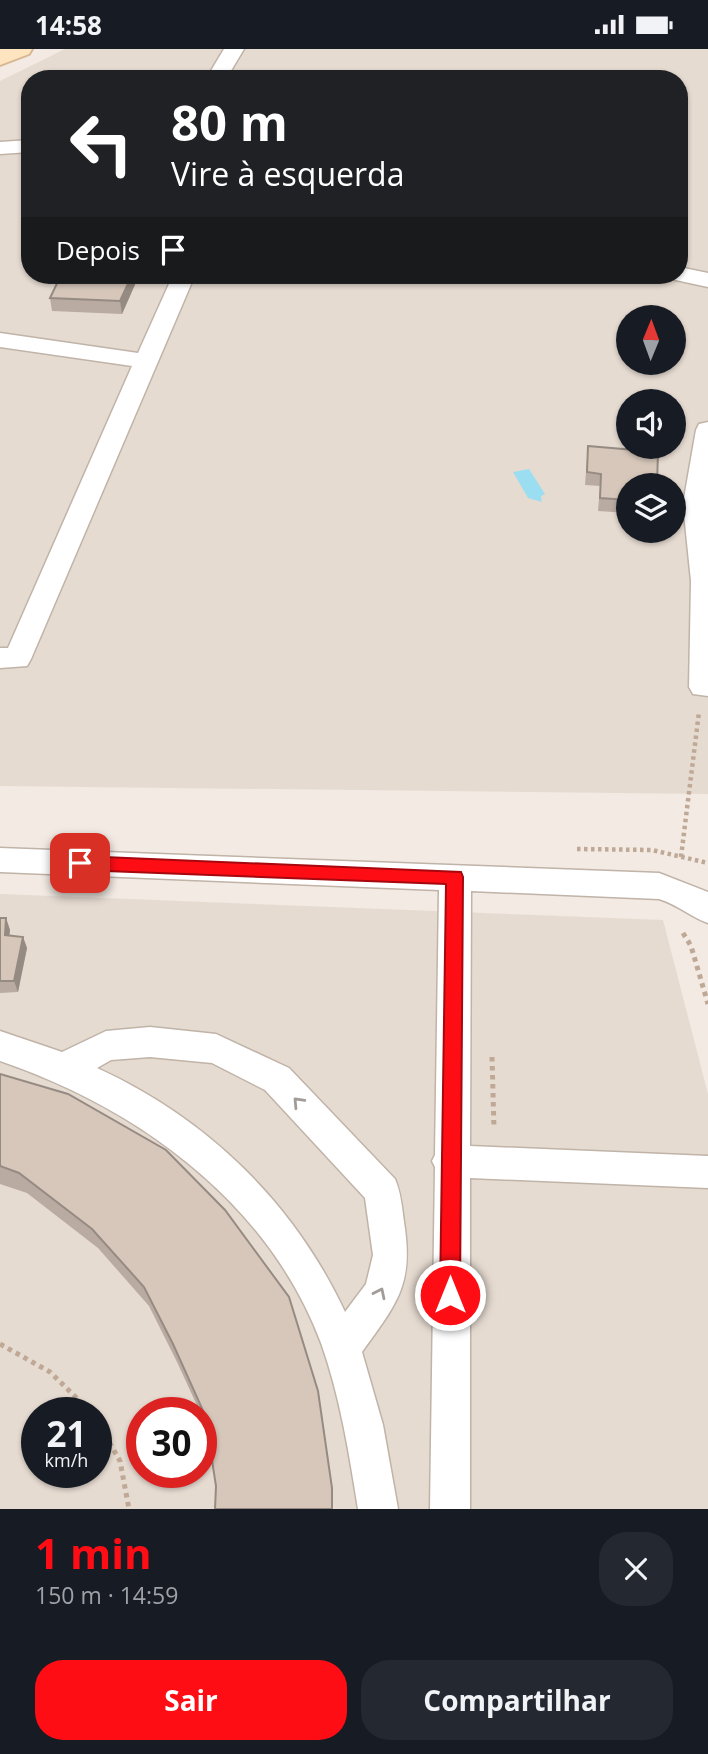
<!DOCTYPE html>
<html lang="pt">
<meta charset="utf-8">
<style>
body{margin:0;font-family:"Open Sans",sans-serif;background:#242831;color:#f1f3f6;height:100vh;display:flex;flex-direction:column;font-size:26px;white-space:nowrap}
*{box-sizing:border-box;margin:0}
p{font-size:23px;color:#9ea1a6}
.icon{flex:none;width:38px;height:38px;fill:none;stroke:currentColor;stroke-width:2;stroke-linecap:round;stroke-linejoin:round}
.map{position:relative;height:1460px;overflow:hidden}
.details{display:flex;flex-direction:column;background:#171b24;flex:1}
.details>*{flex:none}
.guide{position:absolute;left:21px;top:21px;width:667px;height:214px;border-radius:28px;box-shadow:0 2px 5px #0004;background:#202124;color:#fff;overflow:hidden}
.needle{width:46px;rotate:1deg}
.fabs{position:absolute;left:616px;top:256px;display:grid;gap:14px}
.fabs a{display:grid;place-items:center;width:70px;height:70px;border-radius:50%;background:#171b24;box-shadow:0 2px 5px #0004;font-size:35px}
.speed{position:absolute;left:21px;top:1348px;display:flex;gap:14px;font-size:35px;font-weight:700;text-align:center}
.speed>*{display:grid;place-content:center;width:91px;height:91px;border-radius:50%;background:#171b24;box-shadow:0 2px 5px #0004;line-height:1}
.speed small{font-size:18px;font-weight:400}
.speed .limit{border:10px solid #d22;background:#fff;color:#111}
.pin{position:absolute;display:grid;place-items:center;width:60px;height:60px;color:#fff;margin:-30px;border-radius:14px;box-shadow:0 4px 10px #0006}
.me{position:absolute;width:77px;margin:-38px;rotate:0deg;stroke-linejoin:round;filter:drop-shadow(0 0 5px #0008)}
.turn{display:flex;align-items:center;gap:24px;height:147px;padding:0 35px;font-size:32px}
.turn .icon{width:91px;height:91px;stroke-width:2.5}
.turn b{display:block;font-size:49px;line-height:60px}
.then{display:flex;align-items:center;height:66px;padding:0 35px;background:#0003;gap:14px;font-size:26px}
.round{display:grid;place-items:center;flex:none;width:74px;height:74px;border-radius:28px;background:#242831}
.headline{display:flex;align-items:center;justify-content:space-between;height:119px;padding:0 35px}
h1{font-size:42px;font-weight:700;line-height:52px;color:#ff0d15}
.cta{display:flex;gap:14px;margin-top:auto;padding:14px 35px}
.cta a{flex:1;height:80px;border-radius:28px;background:#ff0d15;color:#fff;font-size:28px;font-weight:700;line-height:80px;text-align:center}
.cta a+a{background:#242831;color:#f1f3f6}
.status{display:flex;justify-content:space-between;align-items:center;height:49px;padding:0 35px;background:#171b24;direction:ltr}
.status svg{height:19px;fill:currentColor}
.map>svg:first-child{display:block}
.residential{fill:#e6dbd1;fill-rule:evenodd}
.water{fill:#9cdef1}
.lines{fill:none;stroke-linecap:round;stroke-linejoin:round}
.minor-casing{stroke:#c0b3a8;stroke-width:3}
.secondary-casing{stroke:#d7b893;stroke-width:4}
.path-far1{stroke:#bfa996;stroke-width:4.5;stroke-dasharray:3.5 3.5;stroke-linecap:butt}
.path{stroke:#bfa996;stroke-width:5;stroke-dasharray:4.5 4.5;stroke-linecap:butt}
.minor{fill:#fff;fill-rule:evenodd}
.secondary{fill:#ffe4c0;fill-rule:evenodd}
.wall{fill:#b9aba1}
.shaded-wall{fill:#968b83}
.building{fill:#d7c7bb;stroke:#968b83;stroke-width:2}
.oneway{stroke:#a29c99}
.route{fill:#ff0d15;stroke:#a6080e;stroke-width:2}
</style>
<div class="status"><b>14:58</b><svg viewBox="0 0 49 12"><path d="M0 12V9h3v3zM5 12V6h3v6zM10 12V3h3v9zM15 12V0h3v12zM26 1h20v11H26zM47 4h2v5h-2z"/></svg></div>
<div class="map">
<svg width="708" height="1460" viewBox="0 0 708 1460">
<rect width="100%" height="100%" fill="#f2eae3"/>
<path class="residential" d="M65,0H708V745L0,737V32ZM30,30H679V226H30ZM628,268H674V313H628ZM628,352H674V397H628ZM628,436H674V481H628Z
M0,845L663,871L708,1045V1460H0ZM37,1363H96V1423H37ZM142,1363H201V1423H142Z"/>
<path class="water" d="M529,420L545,445L541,447L542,453L528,449L513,423Z"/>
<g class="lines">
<defs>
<path id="minor" d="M224,0H244L226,30H206Z
M30,91V103L0,105V93Z
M679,218L708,224V238L671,230L668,226H679Z
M173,226H195L31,610L27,617L0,619V599H8L132,317L0,298V284L138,304Z
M708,373V647L693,645L689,638L691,532L683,455L696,381L699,375Z
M0,799L659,824L708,843V874C690,868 679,856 659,850L471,842L470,1097L708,1107V1139L470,1129V1460H430L435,1118L432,1112L435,1106L439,841L0,823Z
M150,978L216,985L289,1019L395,1130C401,1144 402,1158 404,1173C414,1236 397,1254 362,1303L383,1376L398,1460H358C349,1404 340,1347 321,1294C268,1153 138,1059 0,1012V982L62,1003L106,982ZM150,1008L212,1014L265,1041L365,1149L373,1206L366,1235L345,1263C294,1154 207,1069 97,1019L111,1011Z"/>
<path id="secondary" d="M0,0H32L29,5L0,16Z"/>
</defs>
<use href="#minor" class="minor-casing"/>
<use href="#secondary" class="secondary-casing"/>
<path class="path-far1" d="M577,800L652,801L708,814
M681,808L699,663"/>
<path class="path" d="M683,884L691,897L708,955
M492,1008L494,1080
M0,1295L50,1323L91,1363
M96,1370L120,1412L129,1460"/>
<use href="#minor" class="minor"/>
<use href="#secondary" class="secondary"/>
</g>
<path class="wall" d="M61,226H136L137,231L122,265L52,262L50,249Z
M588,397L628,436V464L598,462L600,437L585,436Z
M0,869H6L10,881L9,887L23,888L27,899L18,943L0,944Z
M0,1025L332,1439L333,1460H215L216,1437L207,1379L201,1366V1363H200L177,1313L149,1257L98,1199L27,1144L0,1135Z"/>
<path class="shaded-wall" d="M132,226H136L137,231L122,265L120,252Z
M6,869L10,881L8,898L5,886Z
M23,888L27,899L18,943L14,932Z"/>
<path class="building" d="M61,226H132L120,252L50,249Z
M588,397L658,403L657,436H628V451L600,449L601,425L587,423Z
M0,869H6L5,886L23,888L14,932H0Z
M0,1025L68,1045L166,1101L225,1161L289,1248L318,1342L332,1439V1460H215L216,1437L205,1366L173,1295L144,1238L92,1180L19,1124L0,1117Z"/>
<defs><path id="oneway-chevron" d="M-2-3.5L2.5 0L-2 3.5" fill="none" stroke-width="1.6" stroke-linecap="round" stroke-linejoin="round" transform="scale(1.75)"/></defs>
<g class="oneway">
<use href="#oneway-chevron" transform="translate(298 1053) rotate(-133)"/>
<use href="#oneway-chevron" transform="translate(380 1244) rotate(-64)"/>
</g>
<path class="route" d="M80,807L461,823L463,828L460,1246L457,1253L450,1256L443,1253L440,1246L446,835L80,821L72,814Z"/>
</svg>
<div class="fabs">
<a><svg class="needle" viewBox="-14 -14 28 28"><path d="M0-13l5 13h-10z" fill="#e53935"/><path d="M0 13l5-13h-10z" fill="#9ea1a6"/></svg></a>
<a><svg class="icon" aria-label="sound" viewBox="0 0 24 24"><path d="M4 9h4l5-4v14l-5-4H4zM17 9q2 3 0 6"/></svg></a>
<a><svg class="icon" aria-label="layers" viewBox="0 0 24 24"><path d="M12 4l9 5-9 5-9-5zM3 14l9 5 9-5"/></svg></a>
</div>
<div class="speed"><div>21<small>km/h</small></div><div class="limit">30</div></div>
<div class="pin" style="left:80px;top:814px;background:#d93025"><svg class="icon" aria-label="arrive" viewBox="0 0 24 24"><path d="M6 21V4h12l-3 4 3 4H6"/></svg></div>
<svg class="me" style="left:450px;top:1246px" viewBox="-20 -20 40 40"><circle r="17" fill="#ff0d15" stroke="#fff" stroke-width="3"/><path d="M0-11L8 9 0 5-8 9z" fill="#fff"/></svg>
<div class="guide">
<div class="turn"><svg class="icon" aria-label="left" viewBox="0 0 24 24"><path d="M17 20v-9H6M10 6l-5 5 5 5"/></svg><div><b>80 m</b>Vire à esquerda</div></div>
<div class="then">Depois<svg class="icon" aria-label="arrive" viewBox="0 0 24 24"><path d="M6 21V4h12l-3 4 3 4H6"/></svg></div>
</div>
</div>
<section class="details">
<div class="headline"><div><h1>1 min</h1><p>150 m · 14:59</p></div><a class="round"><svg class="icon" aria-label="close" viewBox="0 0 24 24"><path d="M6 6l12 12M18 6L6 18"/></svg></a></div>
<div class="cta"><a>Sair</a><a>Compartilhar</a></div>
</section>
